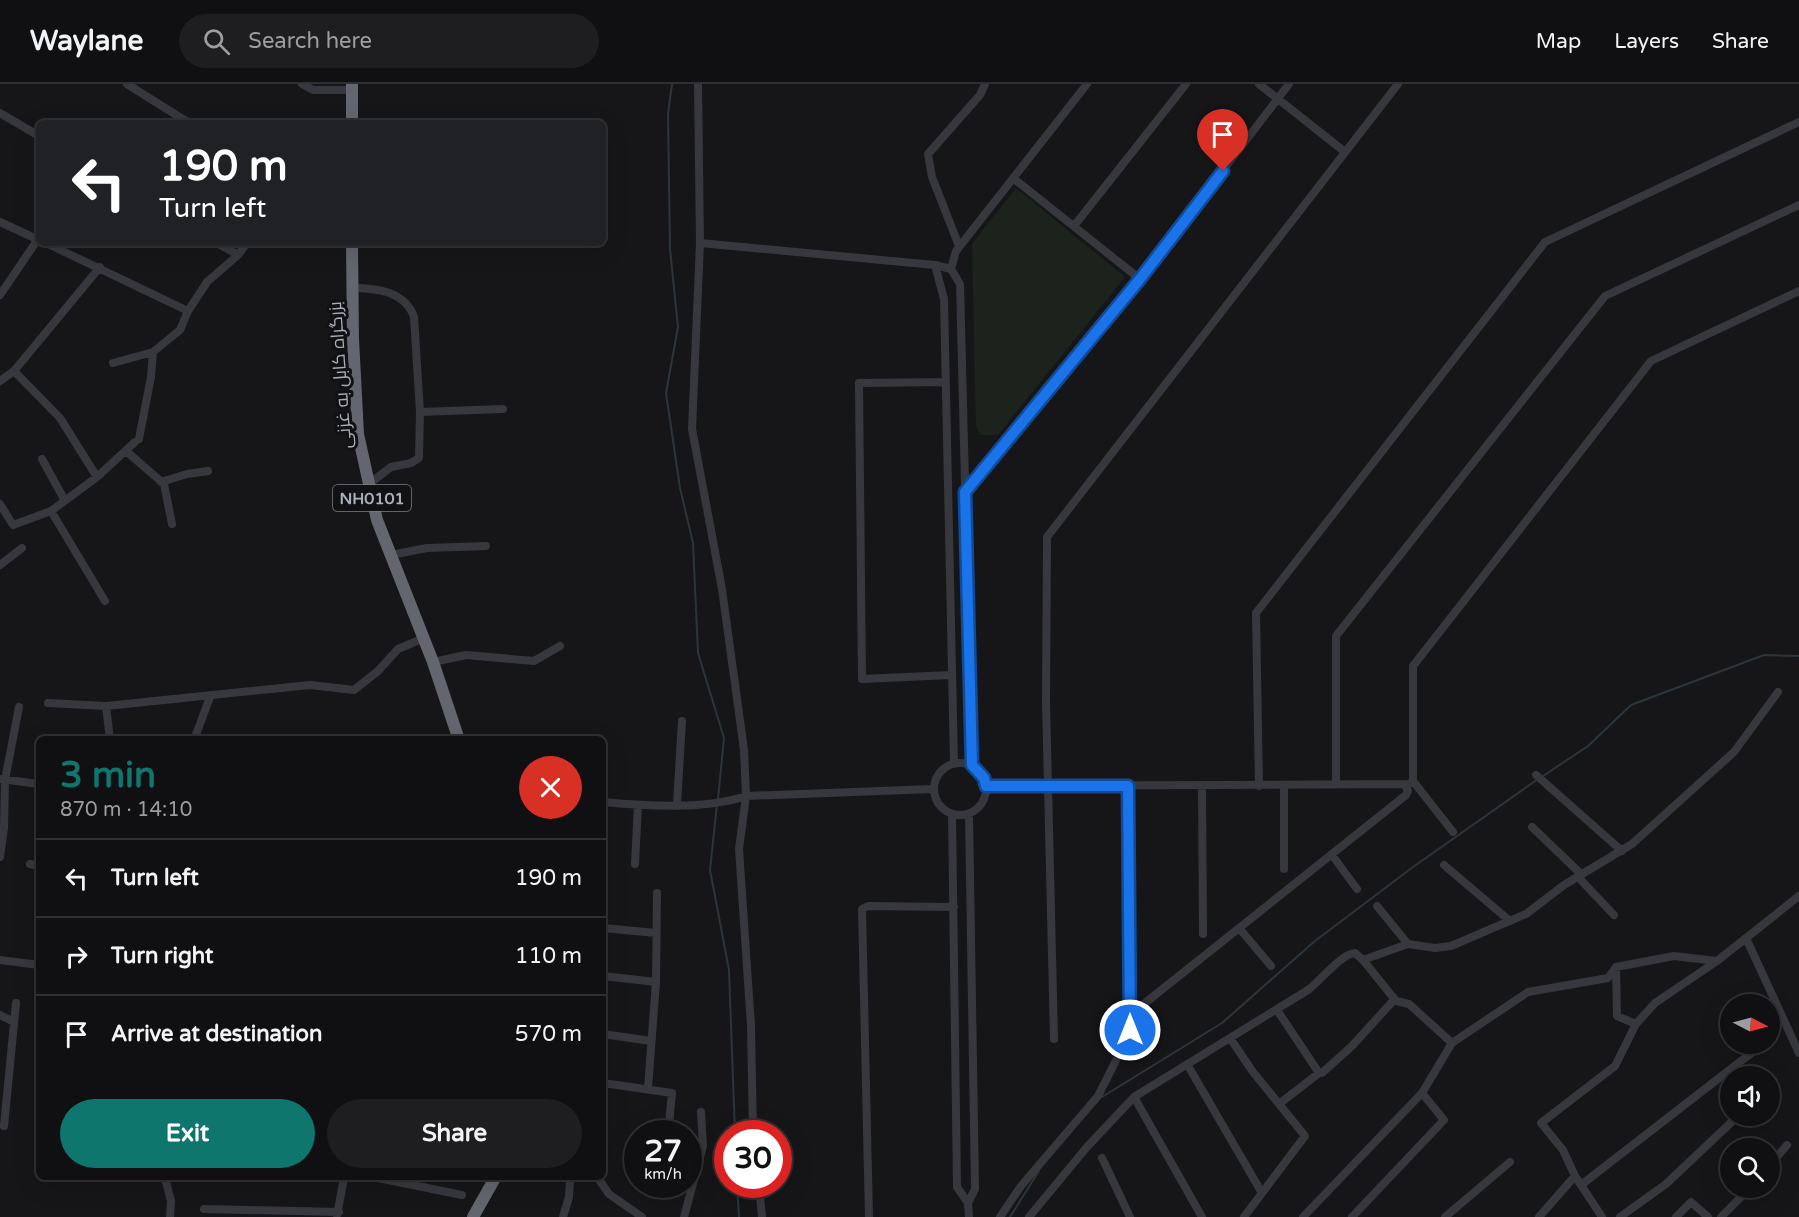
<!DOCTYPE html>
<meta charset="utf-8">
<style>
body{margin:0;font-family:"Varela Round",Cairo,sans-serif;background:#1e1e20;color:#f1f3f6;height:100vh;display:flex;flex-direction:column;font-size:22px;white-space:nowrap}
*{box-sizing:border-box;margin:0}
p{font-size:20px;color:#9c9d9f}
.icon{flex:none;width:33px;height:33px;fill:none;stroke:currentColor;stroke-width:2;stroke-linecap:round;stroke-linejoin:round}
.map{position:relative;flex:1;overflow:hidden}
.sheet{position:absolute;left:36px;top:652px;width:570px;height:444px;display:flex;flex-direction:column;background:#101012;border-radius:9px;box-shadow:0 6px 24px #0002,0 0 0 2px #303032}
.sheet>*{flex:none}
.banner{position:absolute;left:36px;top:36px;width:570px;height:126px;border-radius:9px;box-shadow:0 6px 24px #0002,0 0 0 2px #303032;background:#202124;color:#fff;overflow:hidden}
.needle{width:39px;rotate:96deg}
.fabs{position:absolute;left:1720px;top:910px;display:grid;gap:12px}
.fabs a{display:grid;place-items:center;width:60px;height:60px;border-radius:50%;background:#101012;box-shadow:0 6px 24px #0002,0 0 0 2px #303032;font-size:30px}
.speed{position:absolute;left:624px;top:1036px;display:flex;gap:12px;font-size:30px;font-weight:700;text-align:center}
.speed>*{display:grid;place-content:center;width:78px;height:78px;border-radius:50%;background:#101012;box-shadow:0 6px 24px #0002,0 0 0 2px #303032;line-height:1}
.speed small{font-size:15px;font-weight:400}
.speed .limit{border:9px solid #d22;background:#fff;color:#111}
.pin{position:absolute;display:grid;place-items:center;width:51px;height:51px;color:#fff;margin:-62px -26px;border-radius:50% 50% 50% 0;rotate:-45deg;box-shadow:0 0 6px #0007}
.pin .icon{rotate:45deg}
.me{position:absolute;width:66px;margin:-33px;rotate:0deg;stroke-linejoin:round;filter:drop-shadow(0 0 4px #0008)}
.turn{display:flex;align-items:center;gap:21px;height:126px;padding:0 24px;font-size:27px}
.turn .icon{width:78px;height:78px;stroke-width:2.5}
.turn b{display:block;font-size:42px;line-height:51px}
.round{display:grid;place-items:center;flex:none;width:63px;height:63px;border-radius:32px;background:#1e1e20}
.headline{display:flex;align-items:center;justify-content:space-between;height:102px;padding:0 24px}
h1{font-size:36px;font-weight:800;line-height:45px;color:#0f766e}
.cta{display:flex;gap:12px;margin-top:auto;padding:12px 24px}
.cta a{flex:1;height:69px;border-radius:36px;background:#0f766e;color:#fff;font-size:24px;font-weight:800;line-height:69px;text-align:center}
.cta a+a{background:#1e1e20;color:#f1f3f6}
ul{padding:0;list-style:none}
li{display:flex;align-items:center;gap:18px;height:78px;padding:0 24px;border-top:2px solid #303032}
li div{flex:1}
li b{display:block;font-size:22px}
li em{font-style:normal}
header{display:flex;align-items:center;gap:36px;box-sizing:border-box;height:84px;padding:0 30px;background:#101012;border-bottom:2px solid #303032}
header strong{font-size:28px}
nav{display:flex;gap:33px;margin-inline-start:auto;font-size:21px}
.search{width:420px;height:54px;background:#1e1e20;display:flex;align-items:center;gap:15px;box-sizing:border-box;padding:0 21px;border-radius:33px;color:#9c9d9f;font-size:22px}
.map>svg:first-child{display:block}
.green{fill:#1c231d}
.lines{fill:none;stroke-linecap:round;stroke-linejoin:round}
.stream{stroke:#2c353c;stroke-width:2}
.minor{stroke:#37383d;stroke-width:8}
.highway{stroke:#63666e;stroke-width:12}
.route-casing{stroke:#114b97;stroke-width:15}
.route{stroke:#1a73e8;stroke-width:10}
.labels{text-anchor:middle;stroke-width:6;stroke-linejoin:round;paint-order:stroke}
.shield{fill:#111113;stroke:#7b7e86;stroke-width:1.5}
.shield-label{font-size:16px;font-weight:bold;fill:#a8adb8}
.street-label{font-size:18px;fill:#a8adb8;stroke:#111113}
</style>
<header>
<strong>Waylane</strong>
<div class="search"><svg class="icon" aria-label="search" viewBox="0 0 24 24"><circle cx="10" cy="10" r="6"/><path d="M15 15l6 6"/></svg>Search here</div>
<nav><a>Map</a><a>Layers</a><a>Share</a></nav>
</header>
<div class="map">
<svg width="1799" height="1133" viewBox="0 0 1799 1133">
<rect width="100%" height="100%" fill="#161618"/>
<path class="green" d="M1016,104L1125,193L998,351H980L976,341L972,160Z"/>
<g class="lines">
<path class="stream" d="M672,0L668,30L670,165L678,243L666,309L680,404L693,459L698,569L724,654L718,715
M1543,692L1588,662L1631,621L1764,571L1799,572
M717,720L710,786L729,886L735,1050
M1102,1013L1222,939L1315,857L1413,783L1538,695
M737,1101L739,1133
M1010,1133L1039,1087"/>
<path class="minor" d="M127,0L189,39
M302,0L313,6H352
M698,0L700,159L692,345L722,505L744,666L746,712L739,765L751,942L753,1050
M1259,0L1345,68
M0,29L39,52
M1013,94L1140,195
M0,138L39,156
M1074,142L1186,0
M46,159L188,227
M217,159L238,171
M700,159L935,181L951,185L960,200L972,681
M959,162L932,93L928,70L980,11L985,0
M935,181L944,215L954,679
M951,185L956,167L1087,0
M352,204C376,204 405,207 414,233L420,328L419,374L411,379L391,383L369,400
M0,211L38,155
M113,279L153,268L180,246L188,227L207,198L238,171L247,159
M14,287L60,334L97,393
M0,297L14,287L100,183
M945,298L859,299L862,595L951,591
M420,328L503,325
M139,355L151,293L153,268
M126,367L164,400L172,440
M42,375L64,415
M161,398L187,390L208,387
M965,408L1140,195L1289,0
M0,420L13,441L51,427L97,393L135,358
M51,427L105,517
M391,471L427,464L486,462
M0,481L22,464
M433,578L466,571L534,577L560,562
M48,619L106,622L310,601L354,606L378,587L398,565L424,554
M106,622L110,656
M194,656L210,613
M934 705a26 26 0 1 1 52 0a26 26 0 1 1-52 0Z
M1536,691L1622,767
M1,695L39,700
M1413,697L1453,748
M1336,701V552L1605,212L1799,121
M986,702L1409,700L1413,697V582L1651,277L1799,207
M1128,702L1130,944
M1202,702L1203,850
M1259,702L1256,529L1545,158L1799,38
M603,718C646,722 705,726 746,712L933,705
M677,720L682,637
M952,730L957,1103L968,1119
M1532,743L1582,791
M1332,771L1357,805
M0,773L4,744L5,696L19,623
M30,780L39,782
M635,780L638,721
M1444,781L1510,837
M1284,785V702
M1578,793L1614,831
M1377,822L1408,860
M603,844L656,849
M1239,844L1271,882
M1746,854L1799,969
M0,876L39,881
M1363,876L1396,917L1409,920L1452,959
M1616,883L1617,932L1636,940
M603,892L656,898
M1277,926L1319,989H1322L1352,962L1392,918L1396,917
M0,931L14,938
M603,950L651,957
M1230,954L1253,988L1305,1052L1244,1133
M1054,955L1046,618L1047,453L1398,0
M1187,980L1262,1109
M603,999L672,1009L668,1050
M648,1004L656,898L657,809
M1134,1013L1202,1133
M1279,1020L1319,989
M4,1042L16,919
M1102,1074L1130,1133
M1770,1081L1787,1061
M165,1094L171,1117L170,1133
M378,1094L462,1111
M598,1094L609,1110L642,1133
M759,1101L762,1133
M1581,1101L1763,960
M204,1125L339,1128
M337,1131L344,1094
M563,1133L569,1113L570,1094
M684,1133L703,1062L701,1028
M869,1133L862,825L868,822L954,823
M969,1133L968,1119L975,1105L969,730
M1000,1133L1021,1102L1098,1012L1145,919L1406,711L1408,707L1405,701
M1029,1133L1087,1063L1134,1013L1308,906C1321,896 1341,870 1355,869L1363,876L1408,860L1435,864L1451,862L1526,830L1564,801L1632,760L1734,668L1778,608
M1303,1133L1422,1009L1452,959L1528,908L1608,894L1616,883L1674,872L1717,877L1799,812
M1352,1133L1444,1036L1422,1009
M1445,1133L1510,1078
M1539,1133L1575,1092
M1602,1133L1575,1092L1563,1066L1541,1039L1615,982L1636,940L1655,919L1717,877
M1620,1133L1666,1100L1738,1032
M1676,1133L1691,1118L1708,1133
M1721,1133L1750,1104"/>
<path class="highway" d="M352,39V0
M352,159L353,255L358,350L377,436L433,578L459,656
M473,1133L495,1094"/>
</g>
<g class="lines">
<defs>
<path id="route" d="M1130,946L1128,702H986L984,694L972,681L965,408L1140,195L1223,87"/>
</defs>
<use href="#route" class="route-casing"/>
<use href="#route" class="route"/>
</g>
<g class="labels">
<rect class="shield" x="333" y="401" width="78" height="26" rx="4.5"/>
<g class="shield-label">
<text x="372" y="420">NH0101</text>
</g>
<g class="street-label">
<text transform="translate(340 291) rotate(-94)" y="6">بزرگراه کابل به غزنی</text>
</g>
</g>
</svg>
<div class="fabs">
<a><svg class="needle" viewBox="-14 -14 28 28"><path d="M0-13l5 13h-10z" fill="#e53935"/><path d="M0 13l5-13h-10z" fill="#9c9d9f"/></svg></a>
<a><svg class="icon" aria-label="sound" viewBox="0 0 24 24"><path d="M4 9h4l5-4v14l-5-4H4zM17 9q2 3 0 6"/></svg></a>
<a><svg class="icon" aria-label="search" viewBox="0 0 24 24"><circle cx="10" cy="10" r="6"/><path d="M15 15l6 6"/></svg></a>
</div>
<div class="speed"><div>27<small>km/h</small></div><div class="limit">30</div></div>
<div class="pin" style="left:1223px;top:87px;background:#d93025"><svg class="icon" aria-label="arrive" viewBox="0 0 24 24"><path d="M6 21V4h12l-3 4 3 4H6"/></svg></div>
<svg class="me" style="left:1130px;top:946px" viewBox="-20 -20 40 40"><circle r="17" fill="#1a73e8" stroke="#fff" stroke-width="3"/><path d="M0-11L8 9 0 5-8 9z" fill="#fff"/></svg>
<div class="banner">
<div class="turn"><svg class="icon" aria-label="left" viewBox="0 0 24 24"><path d="M17 20v-9H6M10 6l-5 5 5 5"/></svg><div><b>190 m</b>Turn left</div></div>
</div>
<section class="sheet">
<div class="headline"><div><h1>3 min</h1><p>870 m · 14:10</p></div><a class="round" style="background:#d93025;color:#fff"><svg class="icon" aria-label="close" viewBox="0 0 24 24"><path d="M6 6l12 12M18 6L6 18"/></svg></a></div>
<ul>
<li><svg class="icon" aria-label="left" viewBox="0 0 24 24"><path d="M17 20v-9H6M10 6l-5 5 5 5"/></svg><div><b>Turn left</b></div><em>190 m</em></li>
<li><svg class="icon" aria-label="right" viewBox="0 0 24 24"><path d="M7 20v-9h11M14 6l5 5-5 5"/></svg><div><b>Turn right</b></div><em>110 m</em></li>
<li><svg class="icon" aria-label="arrive" viewBox="0 0 24 24"><path d="M6 21V4h12l-3 4 3 4H6"/></svg><div><b>Arrive at destination</b></div><em>570 m</em></li>
</ul>
<div class="cta"><a>Exit</a><a>Share</a></div>
</section>
</div>
